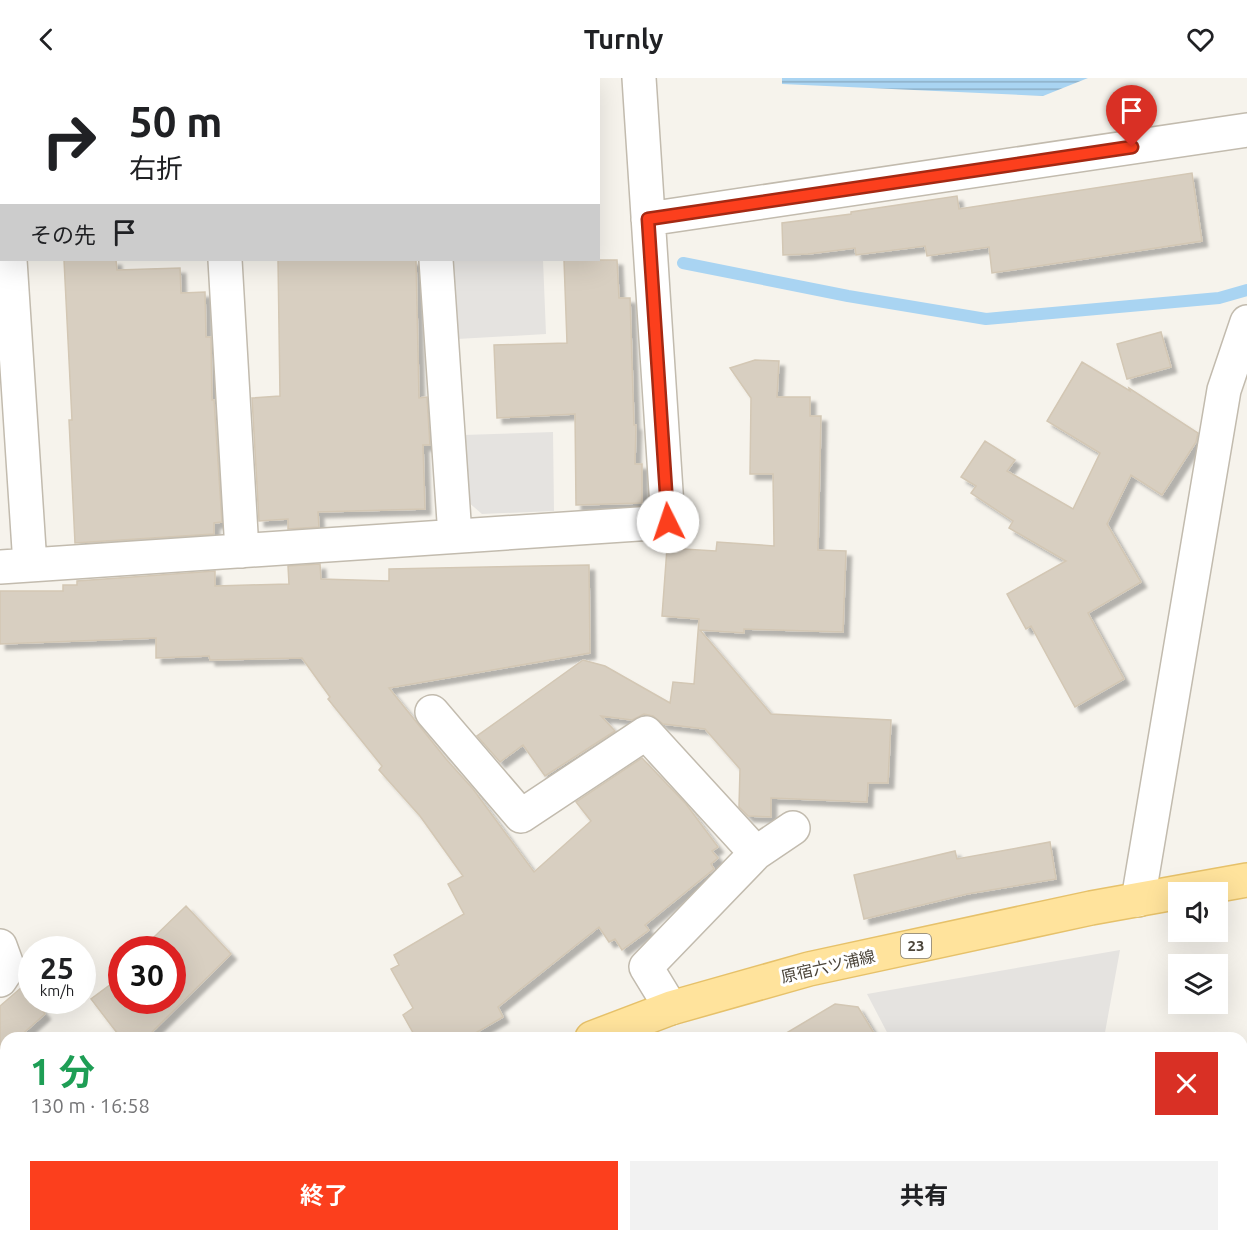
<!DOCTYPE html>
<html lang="ja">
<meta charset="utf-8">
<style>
body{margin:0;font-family:Ubuntu,"Noto Sans JP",sans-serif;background:#f2f2f2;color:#202124;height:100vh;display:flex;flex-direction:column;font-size:22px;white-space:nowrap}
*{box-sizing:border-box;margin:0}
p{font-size:20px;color:#757577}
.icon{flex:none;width:33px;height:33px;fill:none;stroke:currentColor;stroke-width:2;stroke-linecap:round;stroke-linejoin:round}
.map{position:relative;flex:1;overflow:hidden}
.details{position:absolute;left:0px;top:954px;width:1248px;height:210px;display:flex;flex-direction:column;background:#fff;border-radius:18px 18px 0 0;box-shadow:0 6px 24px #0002}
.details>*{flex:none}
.hud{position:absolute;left:0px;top:0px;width:600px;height:183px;box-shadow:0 6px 24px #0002;background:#fff;color:#202124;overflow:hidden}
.buttons{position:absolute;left:1168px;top:804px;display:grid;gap:12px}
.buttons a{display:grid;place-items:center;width:60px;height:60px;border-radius:0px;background:#fff;box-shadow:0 6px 24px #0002;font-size:30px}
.speed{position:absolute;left:18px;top:858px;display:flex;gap:12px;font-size:30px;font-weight:700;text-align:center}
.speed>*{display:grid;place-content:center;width:78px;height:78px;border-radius:50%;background:#fff;box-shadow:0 6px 24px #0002;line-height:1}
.speed small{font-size:15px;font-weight:400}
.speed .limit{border:9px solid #d22;background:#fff;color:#111}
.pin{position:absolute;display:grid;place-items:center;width:51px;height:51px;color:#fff;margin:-62px -26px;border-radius:50% 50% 50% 0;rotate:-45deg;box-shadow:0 0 6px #0007}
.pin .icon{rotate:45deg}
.me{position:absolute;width:66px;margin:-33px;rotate:356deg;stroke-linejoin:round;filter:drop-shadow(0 0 4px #0008)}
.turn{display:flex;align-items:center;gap:21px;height:126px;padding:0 30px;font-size:27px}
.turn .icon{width:78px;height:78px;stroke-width:2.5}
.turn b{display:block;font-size:42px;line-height:51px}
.then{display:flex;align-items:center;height:57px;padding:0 30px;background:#0003;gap:12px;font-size:22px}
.round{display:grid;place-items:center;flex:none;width:63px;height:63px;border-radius:0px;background:#f2f2f2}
.overview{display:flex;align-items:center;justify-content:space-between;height:102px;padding:0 30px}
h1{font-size:36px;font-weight:700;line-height:45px;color:#1e9e55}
.button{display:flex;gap:12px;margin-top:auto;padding:12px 30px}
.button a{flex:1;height:69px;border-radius:0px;background:#fc3f1d;color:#fff;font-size:24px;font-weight:700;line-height:69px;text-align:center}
.button a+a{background:#f2f2f2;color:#202124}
header{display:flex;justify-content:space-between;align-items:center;height:78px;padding:0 30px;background:#fff;font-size:27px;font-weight:700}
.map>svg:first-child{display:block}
.forest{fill:url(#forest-firs)}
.parking{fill:#e5e3e0}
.water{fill:url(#water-rules)}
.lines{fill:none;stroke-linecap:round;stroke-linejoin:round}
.stream{stroke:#a9d4f2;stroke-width:12}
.river{stroke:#a9d4f2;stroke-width:74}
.building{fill:#d8cfc1;stroke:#d3c7b4;stroke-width:1.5;filter:url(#shadow)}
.minor-casing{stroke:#c2bbae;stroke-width:36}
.major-casing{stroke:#e6c16a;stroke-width:36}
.minor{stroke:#fff;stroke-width:33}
.major{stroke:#ffe39c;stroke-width:33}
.route-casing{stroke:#a42913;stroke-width:15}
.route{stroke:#fc3f1d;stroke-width:10}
.labels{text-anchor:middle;stroke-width:6;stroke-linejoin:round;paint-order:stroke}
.shield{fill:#fff;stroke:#817c74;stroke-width:1.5}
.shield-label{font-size:15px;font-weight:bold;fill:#4b4439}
.street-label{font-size:16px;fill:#4b4439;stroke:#fff}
</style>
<header><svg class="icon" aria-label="back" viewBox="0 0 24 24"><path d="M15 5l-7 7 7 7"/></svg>Turnly<svg class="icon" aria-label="heart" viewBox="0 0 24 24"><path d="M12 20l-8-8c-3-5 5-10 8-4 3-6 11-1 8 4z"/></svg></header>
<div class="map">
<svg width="1247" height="1164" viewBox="0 0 1247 1164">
<defs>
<pattern id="forest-firs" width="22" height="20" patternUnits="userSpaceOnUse" patternTransform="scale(1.5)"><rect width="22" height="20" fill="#d2eab5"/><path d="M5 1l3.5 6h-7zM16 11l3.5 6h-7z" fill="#b6ca9c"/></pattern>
<pattern id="water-rules" width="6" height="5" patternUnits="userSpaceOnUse" patternTransform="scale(1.5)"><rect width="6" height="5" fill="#a9d4f2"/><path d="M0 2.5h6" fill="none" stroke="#8caec5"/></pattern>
<filter id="shadow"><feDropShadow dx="5.5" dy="5.5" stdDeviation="1.5" flood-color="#0004"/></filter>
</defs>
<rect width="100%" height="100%" fill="#f6f3ec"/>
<path class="forest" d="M854,1158H888L889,1160L894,1158H1055L1065,1164H850Z"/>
<path class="parking" d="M488,182H543L546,256L457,261L453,183Z
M553,354L554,433L482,436L467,423L463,357Z
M1120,872L1104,960H890L867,916Z
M6,1077V1158H43L30,1164H0V1080Z"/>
<path class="water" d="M782,0H1088L1043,18L782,6Z"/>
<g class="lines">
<path class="stream" d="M683,185L848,218L986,241L1219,220L1247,212"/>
<path class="river" d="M1242,1007L1247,1003
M808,1164L812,1158"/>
</g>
<path class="building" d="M1192,95L1202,163L992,195L989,169L927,178L925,168L856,177L855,170L808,176L783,177L782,145L851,136V134L957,118L959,131Z
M64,182H116L117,192L180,190L181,215L205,214L206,259H211L212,322H214L222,444L214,445V456L75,465L69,342H72Z
M278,182H416L419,320L427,319L430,367H423L425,431L318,434L319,449L288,451V441L259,443L252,320L280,318Z
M564,182H617L619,220H630L634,347H636L635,386H642V425L576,427L575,336L497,340L494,267L567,265Z
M1161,254L1171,289L1127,301L1117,266Z
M755,282L779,283L777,319H810V338H821L818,472L846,473L843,554L744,551V555L700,552L771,636L891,642L888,705H868L867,724L771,720V739L748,738L739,729L740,691L705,651L663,646L653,638L644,636L632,642L601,638L615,653L545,698L523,667L500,684L477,658L583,582L605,588L670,625L673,604L694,606L699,541L662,538L667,470L716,473L717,464L774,468L773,396H750L751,320L730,290Z
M1082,284L1130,313L1129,310L1198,355L1196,364L1162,417L1131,397L1107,446L1141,504L1088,535L1124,601L1075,629L1031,548L1026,551L1007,516L1066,483L1009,450L1013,443L971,415L976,408L961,399L985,363L1015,382L1007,393L1073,431L1100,375L1047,343Z
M320,486L321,501L389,503V491L589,487L590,575L389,610L446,681L473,711L534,794L591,743L576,724L642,680L686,726L718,769L712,773L718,780L711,786L714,791L645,847L649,852L622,872L615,861L609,864L599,849L498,929L503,939L467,960H416L403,937L413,930L391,891L399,887L394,877L464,836L448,806L463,798L420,738L379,692L382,688L328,621L330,619L302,580L210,582L209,578L156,580V560L0,566V513H63V507H77V503L215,493V508L289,506L288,488Z
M1050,764L1056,801L967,816L864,841L854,797L955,773L957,781Z
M186,828L231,876L146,960H121L91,921L122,898V922H172V872H155L161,867L154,859Z
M22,909L32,920V922H34L45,936L18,960H6V971L0,976V928Z
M835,926L858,929L877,960H778Z"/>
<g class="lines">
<defs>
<path id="minor" d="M215,0V2
M425,0V2
M0,18L2,41
M648,141L1247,52
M10,182L30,487
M225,182L242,473
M436,182L455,458
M0,489L668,444L639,0
M432,634L521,738L646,655L756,775
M1138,822L1224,312L1247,244
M0,868L8,890L0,902
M671,930L646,889L756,775L793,750
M0,1012L6,1016
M249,1158L251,1162L306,1164
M780,1164L784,1158"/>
<path id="major" d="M592,960L671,930L809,891L1091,830L1247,802
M111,1164L127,1158"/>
</defs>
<use href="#minor" class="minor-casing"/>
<use href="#major" class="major-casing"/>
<use href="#minor" class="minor"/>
<use href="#major" class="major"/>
</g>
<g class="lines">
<defs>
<path id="route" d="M668,444L648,141L1132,69"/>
</defs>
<use href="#route" class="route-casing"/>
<use href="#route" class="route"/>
</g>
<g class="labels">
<rect class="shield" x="901" y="856" width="30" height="24" rx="4.5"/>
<g class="shield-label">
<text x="916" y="873">23</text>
</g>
<g class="street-label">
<text transform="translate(828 888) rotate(-13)" y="6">原宿六ツ浦線</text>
</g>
</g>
</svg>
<div class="buttons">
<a><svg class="icon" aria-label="sound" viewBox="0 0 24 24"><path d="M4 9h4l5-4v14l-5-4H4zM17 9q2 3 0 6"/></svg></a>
<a><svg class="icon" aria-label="layers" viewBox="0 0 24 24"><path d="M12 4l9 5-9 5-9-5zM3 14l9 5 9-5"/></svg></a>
</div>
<div class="speed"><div>25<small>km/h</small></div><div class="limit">30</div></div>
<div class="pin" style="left:1132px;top:69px;background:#d93025"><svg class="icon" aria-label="arrive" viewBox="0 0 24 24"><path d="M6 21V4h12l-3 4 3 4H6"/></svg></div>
<svg class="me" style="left:668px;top:444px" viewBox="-20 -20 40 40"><circle r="19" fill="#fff"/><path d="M0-13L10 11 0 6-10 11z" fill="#fc3f1d"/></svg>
<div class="hud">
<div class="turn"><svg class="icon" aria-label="right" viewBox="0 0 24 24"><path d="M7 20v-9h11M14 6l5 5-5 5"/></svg><div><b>50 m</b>右折</div></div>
<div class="then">その先<svg class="icon" aria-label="arrive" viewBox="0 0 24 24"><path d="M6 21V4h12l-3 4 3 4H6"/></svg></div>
</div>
<section class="details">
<div class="overview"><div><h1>1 分</h1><p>130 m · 16:58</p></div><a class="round" style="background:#d93025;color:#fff"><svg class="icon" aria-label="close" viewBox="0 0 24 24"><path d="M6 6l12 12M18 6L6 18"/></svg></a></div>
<div class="button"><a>終了</a><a>共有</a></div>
</section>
</div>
